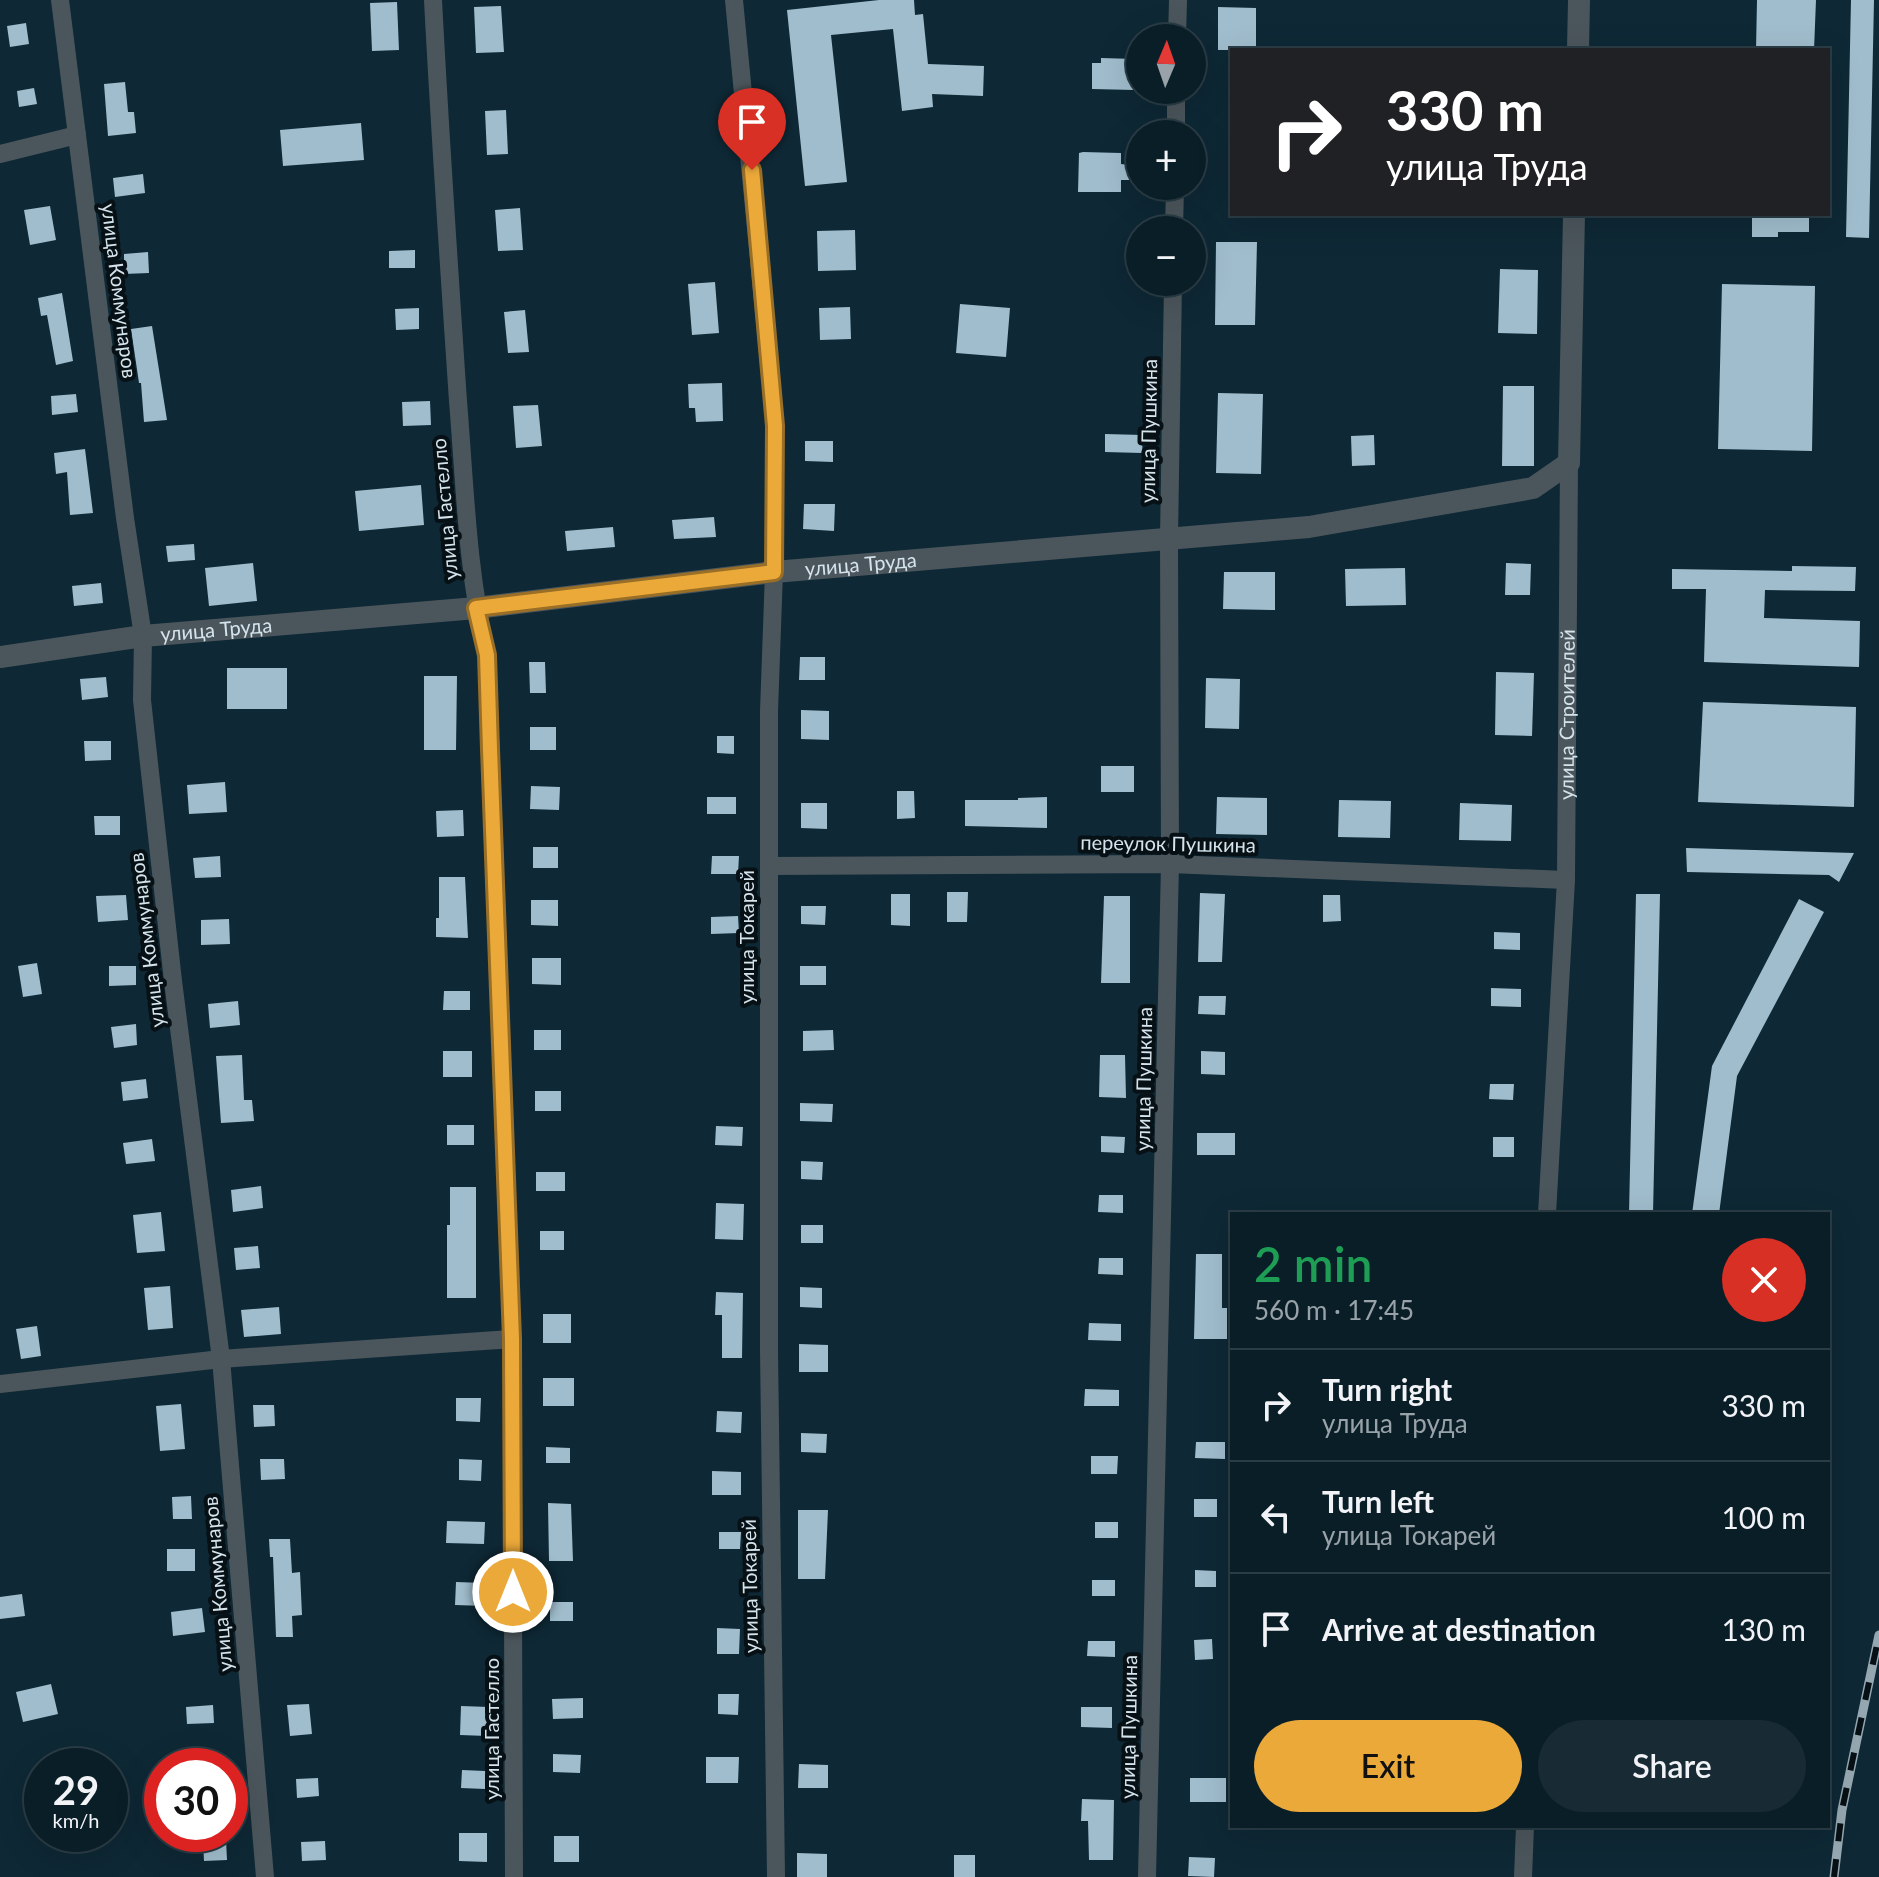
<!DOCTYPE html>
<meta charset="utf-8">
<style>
body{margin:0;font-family:Lato,sans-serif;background:#182b34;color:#f1f3f6;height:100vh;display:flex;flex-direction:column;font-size:30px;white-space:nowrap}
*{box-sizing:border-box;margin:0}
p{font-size:26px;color:#99a2a8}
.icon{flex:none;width:44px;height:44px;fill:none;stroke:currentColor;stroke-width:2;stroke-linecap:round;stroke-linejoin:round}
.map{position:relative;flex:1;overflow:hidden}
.details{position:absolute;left:1230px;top:1212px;width:600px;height:616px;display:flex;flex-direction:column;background:#0a1e28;border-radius:0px;box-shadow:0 8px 32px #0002,0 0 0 2px #2a3c45}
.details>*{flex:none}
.hud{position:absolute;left:1230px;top:48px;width:600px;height:168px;border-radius:0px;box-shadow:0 8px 32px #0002,0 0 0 2px #2a3c45;background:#202124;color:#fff;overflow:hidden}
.needle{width:52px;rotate:2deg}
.buttons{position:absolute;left:1126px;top:24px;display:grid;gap:16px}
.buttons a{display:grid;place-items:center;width:80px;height:80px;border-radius:50%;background:#0a1e28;box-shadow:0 8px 32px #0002,0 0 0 2px #2a3c45;font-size:40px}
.speed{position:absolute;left:24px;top:1748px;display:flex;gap:16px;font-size:40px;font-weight:700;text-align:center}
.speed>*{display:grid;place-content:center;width:104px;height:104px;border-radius:50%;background:#0a1e28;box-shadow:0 8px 32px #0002,0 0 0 2px #2a3c45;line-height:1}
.speed small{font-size:20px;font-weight:400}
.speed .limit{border:12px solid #d22;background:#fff;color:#111}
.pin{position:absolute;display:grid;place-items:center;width:68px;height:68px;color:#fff;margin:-82px -34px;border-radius:50% 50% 50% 0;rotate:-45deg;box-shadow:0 0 8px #0007}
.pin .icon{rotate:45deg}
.me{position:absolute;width:88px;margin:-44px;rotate:0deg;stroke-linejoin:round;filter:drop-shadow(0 0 6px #0008)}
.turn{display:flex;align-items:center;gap:28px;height:168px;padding:0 24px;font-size:36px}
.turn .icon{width:104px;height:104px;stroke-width:2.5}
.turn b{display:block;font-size:56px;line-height:68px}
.round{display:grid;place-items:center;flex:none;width:84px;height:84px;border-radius:42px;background:#182b34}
.head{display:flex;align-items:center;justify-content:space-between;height:136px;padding:0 24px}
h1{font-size:48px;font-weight:600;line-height:60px;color:#1e9e55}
.primary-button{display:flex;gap:16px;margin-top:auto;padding:16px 24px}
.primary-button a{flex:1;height:92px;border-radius:48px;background:#eba93a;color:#111;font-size:32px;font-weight:600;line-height:92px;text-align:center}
.primary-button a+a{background:#182b34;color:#f1f3f6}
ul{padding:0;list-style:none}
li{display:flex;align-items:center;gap:24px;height:112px;padding:0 24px;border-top:2px solid #2a3c45}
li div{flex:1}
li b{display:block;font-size:30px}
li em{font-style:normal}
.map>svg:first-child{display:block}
.building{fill:#a0bdcd}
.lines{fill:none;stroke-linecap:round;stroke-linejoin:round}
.minor{stroke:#4b565c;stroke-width:18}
.tertiary{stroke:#4b565c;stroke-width:22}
.rail-casing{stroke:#95a8b1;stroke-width:9}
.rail{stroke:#061015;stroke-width:6;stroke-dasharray:18;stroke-linecap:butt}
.route-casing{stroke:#996e26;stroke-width:20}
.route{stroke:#eba93a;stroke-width:14}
.labels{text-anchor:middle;stroke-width:8;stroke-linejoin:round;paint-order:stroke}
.street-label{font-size:20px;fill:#d5e4ec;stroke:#061015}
</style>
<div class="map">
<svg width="1879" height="1877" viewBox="0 0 1879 1877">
<rect width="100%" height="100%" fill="#0e2835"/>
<path class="building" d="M879,0H914L915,15L923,14L928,64L984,66L983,96L932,94L933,107L902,111L893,29L831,35L847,182L805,186L787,10Z
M1757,0H1816L1814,50H1756Z
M1851,0H1874L1869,238L1846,237Z
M397,2L399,50L372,51L370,3Z
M501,6L504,52L476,53L474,7Z
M1218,7L1256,8V50H1218Z
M26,23L29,44L10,47L7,26Z
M1101,58L1135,59L1134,90L1092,89V63H1101Z
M125,82L128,112H134L136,133L108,136L104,84Z
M34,88L37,104L19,107L17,91Z
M506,110L508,154L487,155L485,111Z
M361,123L364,160L283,166L280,130Z
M1083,152L1121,153V164L1129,165V180H1121V192H1078L1079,153Z
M143,174L145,193L115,197L113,178Z
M50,206L56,240L30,245L24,210Z
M520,208L523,250L498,251L495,210Z
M1752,214H1809V232H1778V237H1752Z
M855,230L856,270L818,271L817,231Z
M1216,242H1257L1255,325H1215Z
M415,250V268H389V251Z
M148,252L149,273L124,274V254Z
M1500,269L1538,270L1537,334L1498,333Z
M715,282L719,333L692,335L688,284Z
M1722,284L1815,286L1812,451L1718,449Z
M62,293L73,361L56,365L47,315L41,316L38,298Z
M960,304L1010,308L1006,357L956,353Z
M850,307L851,339L820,340L819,308Z
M419,308V329L396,330L395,309Z
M525,310L529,352L508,353L504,312Z
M152,326L167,420L144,422L141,383H139L131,329Z
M722,383L723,421L696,422L695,408H689L688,384Z
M1503,386H1534V466H1502Z
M1218,393L1263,394L1261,474L1216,473Z
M76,394L78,412L52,415L51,396Z
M430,401L431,425L403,426L402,402Z
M538,405L542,446L516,448L513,406Z
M1105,434L1143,435L1142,453L1105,452Z
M1374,435L1375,465L1352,466L1351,436Z
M805,441H833V462L805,461Z
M85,449L93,513L70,515L67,472L56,474L54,453Z
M421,485L424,525L359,531L355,491Z
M804,504H835L834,531L803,529Z
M714,517L716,537L674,539L672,520Z
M613,527L615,547L567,551L565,531Z
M194,544L195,560L168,562L166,546Z
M253,563L257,601L209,606L205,568Z
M1506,563L1531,564L1530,595H1505Z
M1792,566L1856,567L1855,591L1765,590L1764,618L1860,621L1859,667L1704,662L1706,589H1672V569L1792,571Z
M1405,568L1406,605L1346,606L1345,569Z
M1224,572H1275V610L1223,609Z
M101,583L103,603L74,606L72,586Z
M800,657H825V680H799Z
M529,662H545L546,693H530Z
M227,668H287V709H227Z
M1496,672L1534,673L1532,736L1495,735Z
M424,676H457L456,750H424Z
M106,677L108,697L82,700L80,679Z
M1206,678L1240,679L1239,729L1205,728Z
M1703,702L1856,707L1854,807L1698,802Z
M801,710L829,711V740L801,739Z
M530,727H556V750H530Z
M717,736H734V754L717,753Z
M84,741H111V760L85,761Z
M1101,766H1134V792H1101Z
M225,782L227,812L189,814L187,785Z
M531,786L560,787L559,810L530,809Z
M897,791H914L915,818L897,819Z
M707,797H736V814H707Z
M1047,797V828L965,826V800H1018V798Z
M1217,797L1267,798V835L1216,834Z
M1339,800L1391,801L1390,838L1338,837Z
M801,803H827V829L801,828Z
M1460,803L1512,805L1511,841L1459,840Z
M463,810L464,836L437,837L436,811Z
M94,816H120V835H95Z
M533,847H558V868H533Z
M1686,848L1854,853L1839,882L1829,875L1687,872Z
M220,856L221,877L195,878L193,858Z
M712,856H739L738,874H711Z
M439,877H465L468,938L436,937V918H439Z
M947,892H968L967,922H947Z
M1200,893L1225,894L1222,962H1198Z
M891,894H910V926L891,925Z
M1636,894H1660L1653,1214H1629Z
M126,895L128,920L98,922L96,896Z
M1323,895H1340L1341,921L1323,922Z
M1104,896H1130V983H1101Z
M1799,899L1824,912L1737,1076L1719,1214H1692L1712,1066Z
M531,900H558V926L531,925Z
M801,906H826L825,925L801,924Z
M738,916L739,933L711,934V917Z
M229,919L230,944L201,945V920Z
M1494,932L1520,933V950L1494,949Z
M532,958H561V985L532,984Z
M37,963L42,994L23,997L18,966Z
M109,966H136V985L109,986Z
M800,966H826V985H800Z
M1491,988L1521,989V1007L1491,1006Z
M444,991H470V1010H443Z
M1199,996H1226L1225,1015L1198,1014Z
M238,1001L240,1025L210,1028L208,1004Z
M136,1024L137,1045L114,1048L111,1027Z
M534,1030H561V1050H534Z
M833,1030L834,1050L803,1051V1031Z
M443,1051H472V1077H443Z
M1201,1051L1225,1052V1075L1201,1074Z
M242,1055L244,1100H252L254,1121L221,1123L216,1056Z
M1100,1055H1125L1126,1098L1099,1097Z
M146,1079L148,1098L123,1101L121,1082Z
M1490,1084H1514L1513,1100L1489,1099Z
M535,1091H561V1111H535Z
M800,1103L833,1104L832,1122L800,1121Z
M447,1125H474V1145H447Z
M716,1126L743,1127L742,1146L715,1145Z
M1197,1133H1235V1155H1197Z
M1101,1136L1125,1137L1124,1153L1101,1152Z
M1493,1137H1514V1157H1493Z
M152,1139L155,1161L126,1164L123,1143Z
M801,1161L823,1162L822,1180L801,1179Z
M536,1172H565V1191H536Z
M261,1186L263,1208L233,1212L231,1190Z
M450,1187H476V1298H447V1225H450Z
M1099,1195H1123V1213L1098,1212Z
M716,1203L744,1204L743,1240L715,1239Z
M161,1212L165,1251L137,1253L133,1215Z
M801,1225H823V1243H801Z
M540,1231H564V1250H540Z
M258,1246L260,1268L236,1270L234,1248Z
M1196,1254H1222V1308H1227V1339H1194Z
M1099,1258H1123V1275L1098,1274Z
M170,1286L173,1328L148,1330L144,1288Z
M800,1287L822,1288V1308L800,1307Z
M716,1292L743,1293L742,1358H722V1315H715Z
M279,1307L281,1334L244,1337L241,1310Z
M543,1314H571V1343H543Z
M1089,1323L1121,1324V1341L1088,1340Z
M37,1326L41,1356L21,1359L16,1329Z
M799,1344L828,1345V1372H799Z
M543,1378H574V1406H543Z
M1085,1389L1119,1390V1406H1084Z
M456,1398H481L480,1422L456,1421Z
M181,1404L185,1449L160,1451L156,1406Z
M253,1405H274L275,1426L254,1427Z
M717,1411L742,1412L741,1433L716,1432Z
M801,1433L827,1434L826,1453L801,1452Z
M1196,1442H1225V1459L1195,1458Z
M546,1447L570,1448V1463H546Z
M1091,1456H1118L1117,1474H1091Z
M260,1459H284L285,1479L261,1480Z
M459,1459L482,1460L481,1481L459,1480Z
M712,1471L741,1472V1495H712Z
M191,1496L192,1519H173L172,1497Z
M1194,1499H1217V1517H1194Z
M548,1503L571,1504L573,1561H549Z
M798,1510H828L825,1579H798Z
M447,1521L485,1522L484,1544L446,1543Z
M1095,1522H1118V1538H1095Z
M719,1532H741L740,1549H719Z
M269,1539H290L292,1573L300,1572L302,1615L292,1616L293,1637H276L273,1557H270Z
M167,1549H195V1571H167Z
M1195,1570L1216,1571V1587H1195Z
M1092,1580H1115V1596H1092Z
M456,1582L485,1583V1606L455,1605Z
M22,1594L25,1616L0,1619V1597Z
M550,1602H573V1621H550Z
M202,1608L205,1632L173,1636L171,1612Z
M717,1628L740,1629L739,1654H717Z
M1212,1639L1213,1659L1195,1660L1194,1640Z
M1088,1641H1115V1657L1087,1656Z
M51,1684L58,1714L23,1722L16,1692Z
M718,1694H739L738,1715L718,1714Z
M583,1698V1718L553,1719L552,1699Z
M309,1704L312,1734L290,1736L287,1705Z
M213,1705L214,1723L187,1724L186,1707Z
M461,1706L489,1707L487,1736L460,1735Z
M1081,1707H1112V1728L1081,1727Z
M553,1754L581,1755L580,1773L553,1772Z
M706,1757H739L738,1783H706Z
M799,1764L828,1765V1788H798Z
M462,1770L485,1771V1789L461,1788Z
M318,1778L319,1796L297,1798L296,1779Z
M1190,1778H1226V1802H1190Z
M1082,1799L1114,1800L1113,1860H1089L1088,1821H1081Z
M459,1833H487V1862L459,1861Z
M554,1836H579V1862H554Z
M226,1840L227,1860L204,1861L203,1841Z
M325,1841L326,1860L302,1861L301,1842Z
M797,1853L827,1854V1877H797Z
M954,1855H975V1877H954Z
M1189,1857L1215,1858L1214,1877L1188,1876Z"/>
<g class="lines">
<g class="minor">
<path d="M60,0L125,518L143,636L142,700L173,981L221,1359L265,1877"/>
<path d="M433,0C440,134 449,268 458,401C465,486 467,572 487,655L512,1339L514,1877"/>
<path d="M734,0L775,426L774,572L769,711V1351L776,1877"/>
<path d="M1177,38L1178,0"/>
<path d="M1176,134V90"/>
<path d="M0,154L77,135"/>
<path d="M1174,230L1175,186"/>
<path d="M769,866L1170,864L1566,880"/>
<path id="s1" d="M1547,1214L1566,880L1569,463"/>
<path d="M0,1384L221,1359L512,1339"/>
<path d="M1147,1877L1170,864L1169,539L1173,282"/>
<path d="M1523,1877L1525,1826"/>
</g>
<g class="tertiary">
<path d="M1578,50L1579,0"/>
<path id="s2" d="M0,657L143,636L476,608L774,572L1309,527L1533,488L1569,463L1574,214"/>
</g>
<defs>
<path id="rail" d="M1834,1877L1842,1810L1879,1635"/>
</defs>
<use href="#rail" class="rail-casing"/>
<use href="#rail" class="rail"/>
</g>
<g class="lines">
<defs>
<path id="route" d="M513,1592L512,1339L490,749L487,655L476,608L774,572L775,426L752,170"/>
</defs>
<use href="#route" class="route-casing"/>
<use href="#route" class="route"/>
</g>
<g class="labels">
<g class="street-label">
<text transform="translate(119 291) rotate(83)" y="7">улица Коммунаров</text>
<text transform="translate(1149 431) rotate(-89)" y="7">улица Пушкина</text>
<text transform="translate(445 509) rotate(-95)" y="7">улица Гастелло</text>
<text dy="7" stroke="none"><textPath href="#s2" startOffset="866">улица Труда</textPath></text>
<text dy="7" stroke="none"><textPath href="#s2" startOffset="218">улица Труда</textPath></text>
<text dy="7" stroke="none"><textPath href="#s1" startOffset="500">улица Строителей</textPath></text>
<text transform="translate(1168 844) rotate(1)" y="7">переулок Пушкина</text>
<text transform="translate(747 937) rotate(-90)" y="7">улица Токарей</text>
<text transform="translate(147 940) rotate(-97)" y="7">улица Коммунаров</text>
<text transform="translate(1144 1079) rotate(-89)" y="7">улица Пушкина</text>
<text transform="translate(218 1584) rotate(-95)" y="7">улица Коммунаров</text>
<text transform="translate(750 1586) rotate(-91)" y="7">улица Токарей</text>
<text transform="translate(1129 1727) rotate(-89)" y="7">улица Пушкина</text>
<text transform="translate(492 1729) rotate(-90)" y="7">улица Гастелло</text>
</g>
</g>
</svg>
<div class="buttons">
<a><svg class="needle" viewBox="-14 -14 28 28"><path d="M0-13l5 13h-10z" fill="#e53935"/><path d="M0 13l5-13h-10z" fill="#99a2a8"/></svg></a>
<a>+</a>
<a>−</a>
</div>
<div class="speed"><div>29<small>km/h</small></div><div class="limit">30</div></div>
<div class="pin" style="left:752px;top:170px;background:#d93025"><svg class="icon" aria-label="arrive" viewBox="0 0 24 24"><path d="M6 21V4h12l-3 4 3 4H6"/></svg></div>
<svg class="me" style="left:513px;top:1592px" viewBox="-20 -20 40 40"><circle r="17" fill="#eba93a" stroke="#fff" stroke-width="3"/><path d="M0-11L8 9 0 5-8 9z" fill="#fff"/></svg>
<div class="hud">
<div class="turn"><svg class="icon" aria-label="right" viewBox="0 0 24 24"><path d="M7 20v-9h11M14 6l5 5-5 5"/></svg><div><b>330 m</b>улица Труда</div></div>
</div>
<section class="details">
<div class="head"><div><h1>2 min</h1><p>560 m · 17:45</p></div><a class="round" style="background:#d93025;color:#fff"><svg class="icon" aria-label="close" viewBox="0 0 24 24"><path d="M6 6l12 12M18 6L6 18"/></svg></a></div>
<ul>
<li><svg class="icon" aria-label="right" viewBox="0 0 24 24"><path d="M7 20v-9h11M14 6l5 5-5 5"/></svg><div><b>Turn right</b><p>улица Труда</p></div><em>330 m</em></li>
<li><svg class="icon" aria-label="left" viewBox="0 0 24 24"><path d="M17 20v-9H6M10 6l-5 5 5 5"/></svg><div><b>Turn left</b><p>улица Токарей</p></div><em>100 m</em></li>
<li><svg class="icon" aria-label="arrive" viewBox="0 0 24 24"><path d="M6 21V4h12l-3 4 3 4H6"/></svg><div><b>Arrive at destination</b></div><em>130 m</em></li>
</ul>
<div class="primary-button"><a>Exit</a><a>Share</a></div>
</section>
</div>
